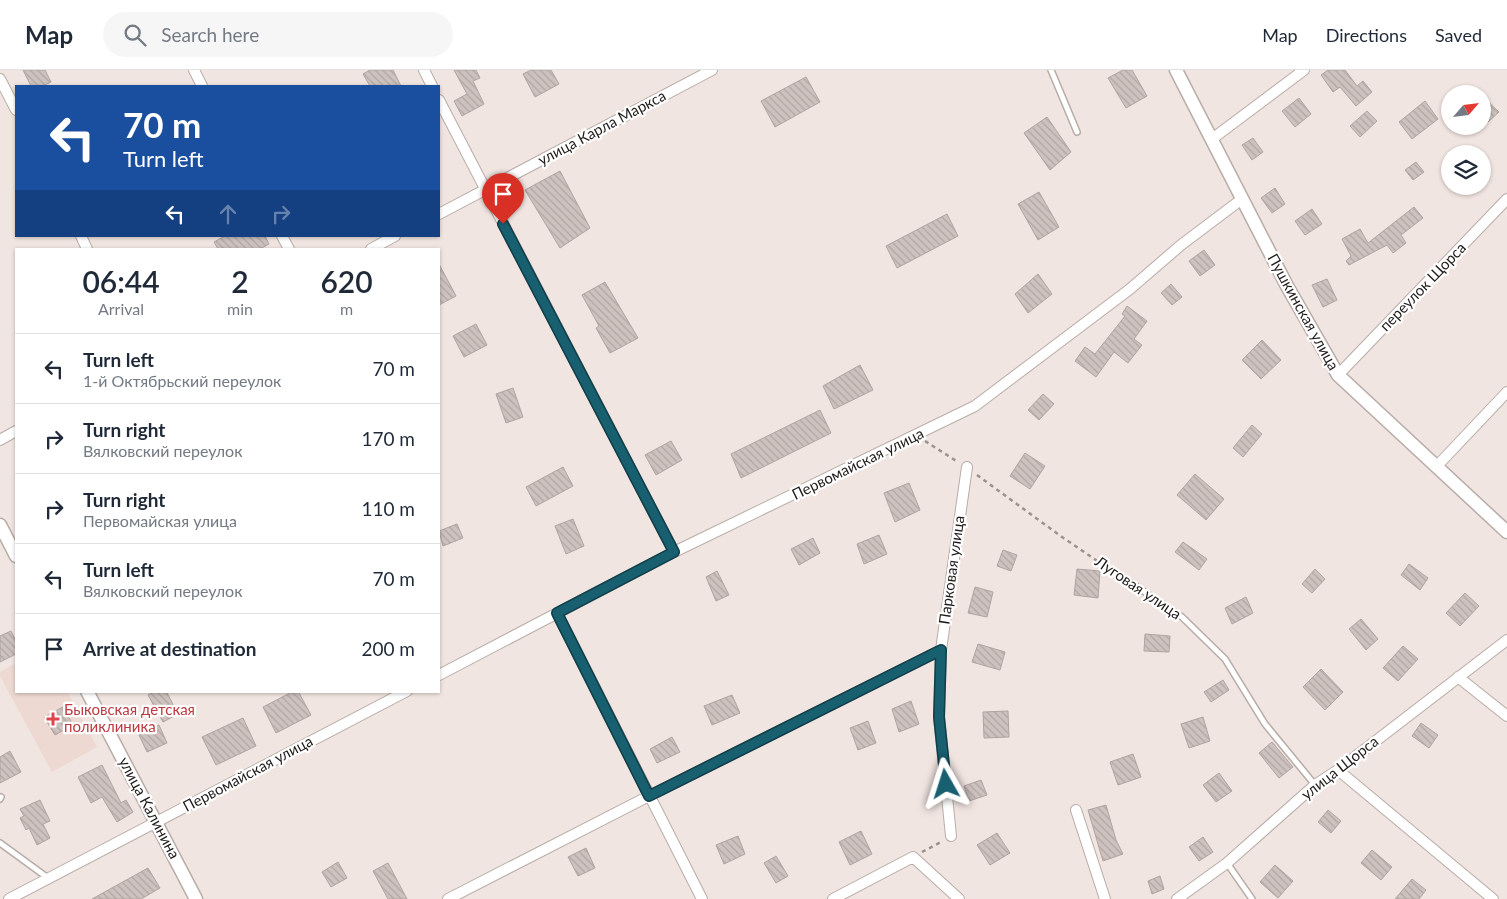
<!DOCTYPE html>
<meta charset="utf-8">
<style>
body{margin:0;font-family:Lato,sans-serif;background:#f6f6f7;color:#1f2937;height:100vh;display:flex;flex-direction:column;font-size:19px;white-space:nowrap}
*{box-sizing:border-box;margin:0}
p{font-size:16px;color:#747a83}
.icon{flex:none;width:28px;height:28px;fill:none;stroke:currentColor;stroke-width:2;stroke-linecap:round;stroke-linejoin:round}
.map{position:relative;flex:1;overflow:hidden}
.panel{position:absolute;left:15px;top:178px;width:425px;height:445px;display:flex;flex-direction:column;background:#fff;border-radius:0px;box-shadow:0 1px 4px #0004}
.panel>*{flex:none}
.top-card{position:absolute;left:15px;top:15px;width:425px;height:152px;border-radius:0px;box-shadow:0 1px 4px #0004;background:#1a4fa0;color:#fff;overflow:hidden}
.needle{width:32px;rotate:62deg}
.controls{position:absolute;left:1441px;top:15px;display:grid;gap:10px}
.controls a{display:grid;place-items:center;width:50px;height:50px;border-radius:50%;background:#fff;box-shadow:0 1px 4px #0004;font-size:25px}
.pin{position:absolute;display:grid;place-items:center;width:42px;height:42px;color:#fff;margin:-51px -21px;border-radius:50% 50% 50% 0;rotate:-45deg;box-shadow:0 0 5px #0007}
.pin .icon{rotate:45deg}
.me{position:absolute;width:55px;margin:-28px;rotate:354deg;stroke-linejoin:round;filter:drop-shadow(0 0 4px #0008)}
.turn{display:flex;align-items:center;gap:18px;height:105px;padding:0 25px;font-size:22px}
.turn .icon{width:65px;height:65px;stroke-width:2.5}
.turn b{display:block;font-size:35px;line-height:42px}
.lanes{display:flex;align-items:center;height:48px;padding:0 25px;background:#0003;justify-content:center;gap:25px;direction:ltr}
.lanes .off{opacity:.35}
.eta{display:flex;justify-content:space-evenly;align-items:center;height:85px;text-align:center}
.eta b{font-size:30px;font-weight:600;line-height:35px}
ul{padding:0;list-style:none}
li{display:flex;align-items:center;gap:15px;height:70px;padding:0 25px;border-top:1px solid #e0e1e3}
li div{flex:1}
li b{display:block;font-size:19px}
li em{font-style:normal}
header{display:flex;align-items:center;gap:30px;box-sizing:border-box;height:70px;padding:0 25px;background:#fff;border-bottom:1px solid #e0e1e3}
header strong{font-size:24px}
nav{display:flex;gap:28px;margin-inline-start:auto;font-size:18px}
.search{width:350px;height:45px;background:#f6f6f7;display:flex;align-items:center;gap:12px;box-sizing:border-box;padding:0 18px;border-radius:28px;color:#747a83;font-size:19px}
.map>svg:first-child{display:block}
.built{fill:#edd9d2}
.building{fill:url(#building-back-hatch);stroke:#afa4a1}
.lines{fill:none;stroke-linecap:round;stroke-linejoin:round}
.service-casing{stroke:#b7aca8;stroke-width:8}
.minor-casing{stroke:#b7aca8;stroke-width:12}
.tertiary-casing{stroke:#b7aca8;stroke-width:15}
.path{stroke:#9b928f;stroke-width:2.5;stroke-dasharray:4 4;stroke-linecap:butt}
.service{stroke:#fff;stroke-width:5}
.minor{stroke:#fff;stroke-width:10}
.tertiary{stroke:#fff;stroke-width:12}
.route-casing{stroke:#103e49;stroke-width:12}
.route{stroke:#185f70;stroke-width:9}
.health-dot{fill:#e0444e;stroke:#fff;stroke-width:2}
.labels{text-anchor:middle;stroke-width:4.5;stroke-linejoin:round;paint-order:stroke}
.street-label{font-size:15px;fill:#201c1a;stroke:#fff}
.health-label{font-size:15px;fill:#be3a42;stroke:#fff;text-anchor:start}
</style>
<header>
<strong>Map</strong>
<div class="search"><svg class="icon" aria-label="search" viewBox="0 0 24 24"><circle cx="10" cy="10" r="6"/><path d="M15 15l6 6"/></svg>Search here</div>
<nav><a>Map</a><a>Directions</a><a>Saved</a></nav>
</header>
<div class="map">
<svg width="1507" height="829" viewBox="0 0 1507 829">
<defs>
<pattern id="building-back-hatch" width="6" height="6" patternUnits="userSpaceOnUse" patternTransform="scale(1.25)"><rect width="6" height="6" fill="#cdc2be"/><path d="M-1 5l2 2M0 0l6 6M5-1l2 2" fill="none" stroke="#b0a6a3"/></pattern>
</defs>
<rect width="100%" height="100%" fill="#f1e5e1"/>
<path class="built" d="M16,593V621H67L97,677L52,702L0,606V602Z"/>
<path class="building" d="M23,0H45L51,12L43,16H31Z
M370,0H393L401,16H370L363,4Z
M454,0H476L480,8L473,11L484,34L462,46L454,31L467,24Z
M531,0H551L559,14L535,27L523,4Z
M1123,0H1132L1147,26L1126,38L1108,8Z
M1328,0H1345L1357,16L1363,11L1372,22L1356,36L1340,17L1333,22L1321,5Z
M806,7L820,32L775,57L761,31Z
M1482,26L1499,42L1488,52L1482,47Z
M1299,28L1311,44L1295,57L1282,41Z
M1425,31L1438,49L1412,69L1399,52Z
M1367,41L1377,51L1360,67L1350,56Z
M1047,47L1071,82L1050,100L1024,63Z
M1253,68L1263,82L1252,90L1242,75Z
M1416,92L1424,102L1413,110L1405,100Z
M560,101L590,158L560,178L525,120Z
M1275,118L1285,134L1272,143L1261,128Z
M1039,122L1059,157L1038,170L1018,134Z
M1414,137L1423,148L1401,165L1406,173L1393,183L1387,175L1349,195L1346,191L1351,186L1342,169L1360,159L1368,173Z
M1312,139L1322,154L1305,165L1295,151Z
M947,144L958,166L897,198L886,176Z
M225,166H265L269,174L260,179H218L214,172Z
M1204,180L1215,195L1200,206L1189,191Z
M439,194L456,226L439,235Z
M1038,204L1052,224L1028,243L1015,224Z
M1327,209L1337,230L1323,237L1312,215Z
M605,212L638,268L610,283L596,258L599,256L582,225Z
M1171,214L1182,227L1172,235L1161,223Z
M1127,236L1147,251L1134,269L1142,275L1128,293L1114,282L1096,307L1075,291L1085,277L1095,284L1125,246L1122,244Z
M476,254L487,275L464,287L453,266Z
M1262,270L1281,290L1261,309L1242,290Z
M860,295L873,320L834,339L823,316Z
M513,318L523,347L506,353L496,324Z
M1043,324L1054,334L1039,350L1028,340Z
M820,340L831,363L741,408L731,384Z
M1252,355L1262,364L1243,387L1233,378Z
M671,371L682,390L656,405L645,385Z
M1025,383L1045,396L1030,419L1010,406Z
M563,397L573,416L536,436L526,417Z
M1195,404L1224,429L1206,450L1177,425Z
M909,413L920,440L895,452L884,423Z
M573,449L584,476L566,484L555,456Z
M457,454L463,468L443,476L439,461Z
M879,465L887,484L864,494L857,474Z
M813,468L820,483L799,495L791,479Z
M1183,472L1207,489L1199,500L1175,482Z
M1003,480L1017,485L1011,501L997,496Z
M1409,494L1428,508L1420,520L1401,505Z
M1077,499L1100,501L1098,528L1074,525Z
M1315,499L1325,509L1312,523L1302,514Z
M717,501L729,525L716,531L706,507Z
M975,517L993,522L987,547L968,543Z
M1465,523L1479,536L1460,556L1446,543Z
M1246,527L1253,543L1232,554L1225,538Z
M1361,549L1378,569L1366,580L1349,559Z
M11,561L16,571V584L0,592V566Z
M1145,564L1170,566L1169,582L1144,581Z
M978,574L1005,582L1000,600L972,592Z
M1403,576L1418,589L1398,611L1383,598Z
M1321,599L1343,622L1325,640L1303,617Z
M1223,610L1229,620L1211,632L1204,622Z
M155,621H166L178,644L163,652L148,625Z
M294,621H298L311,645L276,663L263,637Z
M732,625L740,643L712,655L704,636Z
M911,631L919,654L899,662L892,639Z
M63,637L73,655L55,665L44,647Z
M1008,641L1009,667L984,668L983,642Z
M1203,647L1210,671L1189,678L1181,654Z
M243,648L256,676L216,695L202,667Z
M868,651L876,673L858,680L850,658Z
M1421,653L1438,665L1429,678L1412,666Z
M159,655L167,673L147,682L139,665Z
M672,667L680,682L657,693L650,679Z
M1272,672L1293,697L1279,708L1259,683Z
M10,681L21,702L0,713V687Z
M1133,684L1141,707L1118,715L1110,692Z
M102,695L121,733L126,730L133,742L117,752L102,727L91,733L78,707Z
M1219,703L1232,721L1216,732L1203,715Z
M981,710L987,725L969,731L964,716Z
M40,730L50,751L43,754L50,768L37,775L29,758L26,760L20,748L24,746L20,739Z
M1106,735L1116,770L1123,784L1103,791L1088,740Z
M1328,740L1341,751L1331,763L1318,752Z
M861,761L872,784L850,795L839,772Z
M997,763L1010,783L990,795L977,775Z
M738,766L745,784L724,794L716,775Z
M1203,767L1213,782L1199,791L1189,777Z
M586,778L595,798L578,806L568,787Z
M1372,780L1392,797L1381,810L1361,793Z
M776,786L788,806L776,813L764,793Z
M338,792L347,808L331,817L322,802Z
M388,793L407,829H388L373,801Z
M1275,795L1293,811L1278,828L1260,812Z
M148,798L160,818L141,829H92Z
M1160,806L1164,819L1152,824L1148,811Z
M1412,809L1426,820L1419,829H1395Z"/>
<g class="lines">
<defs>
<path id="service" d="M1051,0L1077,62
M1115,502L1182,547L1225,589L1265,654L1315,715
M0,729L1,727
M0,773L48,808
M1227,793L1252,829"/>
<path id="minor" d="M194,0L202,16
M424,0L432,16
M0,9L16,40
M439,30L674,482
M1212,69L1304,0
M439,144L712,0
M81,166L87,179
M282,166L289,179
M371,179L395,166
M1338,305L1507,129
M0,370L16,361
M1436,397L1507,322
M557,543L702,829
M439,605L674,482L975,336L1130,219L1181,175L1242,129
M1458,607L1507,646
M1338,700L1493,829
M1076,740L1105,829
M951,766L939,647L941,580L967,397
M9,829L407,621
M448,829L649,726L941,580
M833,829L913,787L959,829
M1177,829L1227,793L1315,715L1338,700L1507,570"/>
<path id="tertiary" d="M1176,0L1287,216L1338,305L1507,462
M0,455L16,486
M87,621L196,829"/>
</defs>
<use href="#service" class="service-casing"/>
<use href="#minor" class="minor-casing"/>
<use href="#tertiary" class="tertiary-casing"/>
<path class="path" d="M925,371L958,392
M977,405L1062,467L1109,499
M922,782L941,772"/>
<use href="#service" class="service"/>
<use href="#minor" class="minor"/>
<use href="#tertiary" class="tertiary"/>
</g>
<g class="lines">
<defs>
<path id="route" d="M503,154L674,482L557,543L649,726L941,580L939,647L946,714"/>
</defs>
<use href="#route" class="route-casing"/>
<use href="#route" class="route"/>
</g>
<path class="health-dot" d="M50.5 641.5h5v5h5v5h-5v5h-5v-5h-5v-5h5z"/>
<g class="labels">
<g class="street-label">
<text transform="translate(602 58) rotate(-28)" y="5">улица Карла Маркса</text>
<text transform="translate(1423 217) rotate(-46)" y="5">переулок Щорса</text>
<text transform="translate(1303 242) rotate(61)" y="5">Пушкинская улица</text>
<text transform="translate(858 394) rotate(-26)" y="5">Первомайская улица</text>
<text transform="translate(952 500) rotate(-82)" y="5">Парковая улица</text>
<text transform="translate(1138 518) rotate(34)" y="5">Луговая улица</text>
<text transform="translate(1340 698) rotate(-38)" y="5">улица Щорса</text>
<text transform="translate(248 704) rotate(-28)" y="5">Первомайская улица</text>
<text transform="translate(149 738) rotate(62)" y="5">улица Калинина</text>
</g>
<g class="health-label">
<text x="64" y="645">Быковская детская<tspan x="64" dy="17">поликлиника</tspan></text>
</g>
</g>
</svg>
<div class="controls">
<a><svg class="needle" viewBox="-14 -14 28 28"><path d="M0-13l5 13h-10z" fill="#e53935"/><path d="M0 13l5-13h-10z" fill="#747a83"/></svg></a>
<a><svg class="icon" aria-label="layers" viewBox="0 0 24 24"><path d="M12 4l9 5-9 5-9-5zM3 14l9 5 9-5"/></svg></a>
</div>
<div class="pin" style="left:503px;top:154px;background:#d93025"><svg class="icon" aria-label="arrive" viewBox="0 0 24 24"><path d="M6 21V4h12l-3 4 3 4H6"/></svg></div>
<svg class="me" style="left:946px;top:714px" viewBox="-20 -20 40 40"><path d="M0-17L14 15 0 8-14 15z" fill="#185f70" stroke="#fff" stroke-width="4"/></svg>
<div class="top-card">
<div class="turn"><svg class="icon" aria-label="left" viewBox="0 0 24 24"><path d="M17 20v-9H6M10 6l-5 5 5 5"/></svg><div><b>70 m</b>Turn left</div></div>
<div class="lanes"><svg class="icon" aria-label="left" viewBox="0 0 24 24"><path d="M17 20v-9H6M10 6l-5 5 5 5"/></svg><svg class="icon off" aria-label="ahead" viewBox="0 0 24 24"><path d="M12 20V5M6 11l6-6 6 6"/></svg><svg class="icon off" aria-label="right" viewBox="0 0 24 24"><path d="M7 20v-9h11M14 6l5 5-5 5"/></svg></div>
</div>
<section class="panel">
<div class="eta">
<div><b>06:44</b><p>Arrival</p></div>
<div><b>2</b><p>min</p></div>
<div><b>620</b><p>m</p></div>
</div>
<ul>
<li><svg class="icon" aria-label="left" viewBox="0 0 24 24"><path d="M17 20v-9H6M10 6l-5 5 5 5"/></svg><div><b>Turn left</b><p>1-й Октябрьский переулок</p></div><em>70 m</em></li>
<li><svg class="icon" aria-label="right" viewBox="0 0 24 24"><path d="M7 20v-9h11M14 6l5 5-5 5"/></svg><div><b>Turn right</b><p>Вялковский переулок</p></div><em>170 m</em></li>
<li><svg class="icon" aria-label="right" viewBox="0 0 24 24"><path d="M7 20v-9h11M14 6l5 5-5 5"/></svg><div><b>Turn right</b><p>Первомайская улица</p></div><em>110 m</em></li>
<li><svg class="icon" aria-label="left" viewBox="0 0 24 24"><path d="M17 20v-9H6M10 6l-5 5 5 5"/></svg><div><b>Turn left</b><p>Вялковский переулок</p></div><em>70 m</em></li>
<li><svg class="icon" aria-label="arrive" viewBox="0 0 24 24"><path d="M6 21V4h12l-3 4 3 4H6"/></svg><div><b>Arrive at destination</b></div><em>200 m</em></li>
</ul>
</section>
</div>
